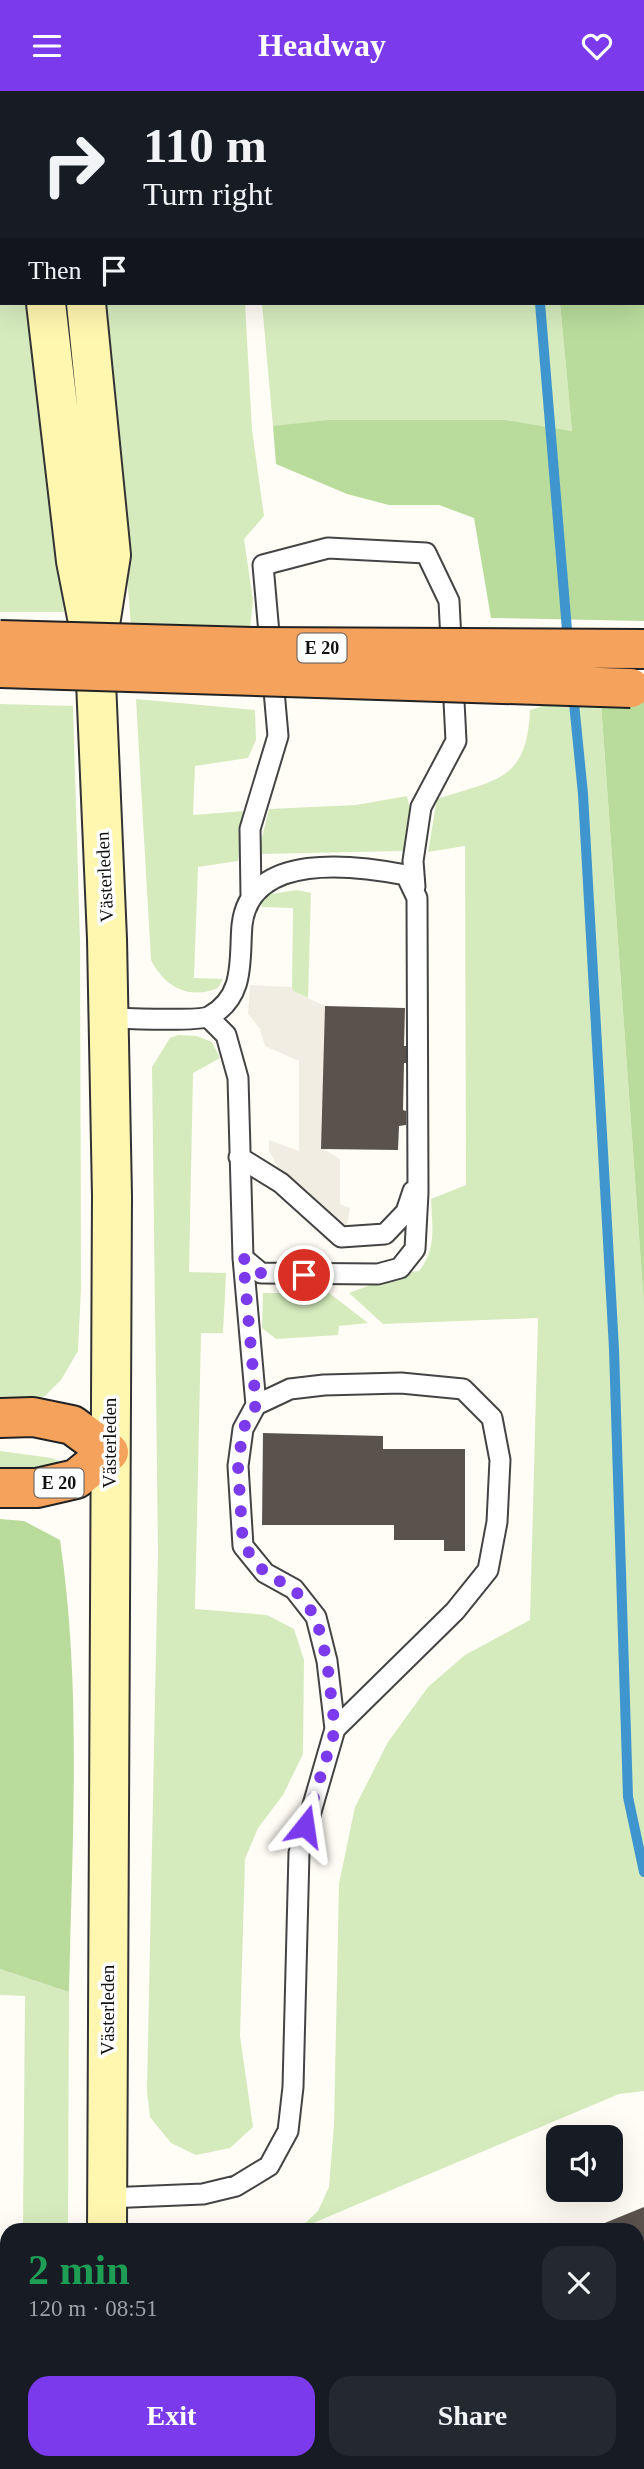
<!DOCTYPE html>
<meta charset="utf-8">
<style>
body{margin:0;font-family:"Times New Roman",serif;background:#242831;color:#f1f3f6;height:100vh;display:flex;flex-direction:column;font-size:26px;white-space:nowrap}
*{box-sizing:border-box;margin:0}
p{font-size:23px;color:#9ea1a6}
.icon{flex:none;width:38px;height:38px;fill:none;stroke:currentColor;stroke-width:2;stroke-linecap:round;stroke-linejoin:round}
.map{position:relative;flex:1;overflow:hidden}
.drawer{position:absolute;left:0px;top:2132px;width:644px;height:247px;display:flex;flex-direction:column;background:#171b24;border-radius:21px 21px 0 0;box-shadow:0 7px 28px #0002}
.drawer>*{flex:none}
.banner{position:absolute;left:0px;top:0px;width:644px;height:214px;box-shadow:0 7px 28px #0002;background:#171b24;color:#f1f3f6;overflow:hidden}
.buttons{position:absolute;left:546px;top:2034px;display:grid;gap:14px}
.buttons a{display:grid;place-items:center;width:77px;height:77px;border-radius:14px;background:#171b24;box-shadow:0 7px 28px #0002;font-size:35px}
.pin{position:absolute;display:grid;place-items:center;width:60px;height:60px;color:#fff;margin:-30px;border:4px solid #fff;border-radius:50%;box-shadow:0 2px 7px #0007}
.me{position:absolute;width:77px;margin:-38px;rotate:15deg;stroke-linejoin:round;filter:drop-shadow(0 0 5px #0008)}
.turn{display:flex;align-items:center;gap:24px;height:147px;padding:0 28px;font-size:32px}
.turn .icon{width:91px;height:91px;stroke-width:2.5}
.turn b{display:block;font-size:49px;line-height:60px}
.then{display:flex;align-items:center;height:66px;padding:0 28px;background:#0003;gap:14px;font-size:26px}
.round{display:grid;place-items:center;flex:none;width:74px;height:74px;border-radius:21px;background:#242831}
.overview{display:flex;align-items:center;justify-content:space-between;height:119px;padding:0 28px}
h1{font-size:42px;font-weight:700;line-height:52px;color:#1e9e55}
.primary-button{display:flex;gap:14px;margin-top:auto;padding:14px 28px}
.primary-button a{flex:1;height:80px;border-radius:21px;background:#7c3aed;color:#fff;font-size:28px;font-weight:700;line-height:80px;text-align:center}
.primary-button a+a{background:#242831;color:#f1f3f6}
header{display:flex;justify-content:space-between;align-items:center;height:91px;padding:0 28px;background:#7c3aed;color:#fff;font-size:32px;font-weight:700}
.map>svg:first-child{display:block}
.green{fill:#d5ebbd}
.forest{fill:#b9dc9c}
.plaza{fill:#f1ede2}
.lines{fill:none;stroke-linecap:round;stroke-linejoin:round}
.stream{stroke:#3f96cf;stroke-width:10}
.building{fill:#5a524d}
.lane-casing{stroke:#444;stroke-width:23}
.secondary-casing{stroke:#333;stroke-width:42}
.highway-casing{stroke:#222;stroke-width:42}
.lane{stroke:#fff;stroke-width:19}
.secondary{stroke:#fff6b0;stroke-width:38}
.highway{stroke:#f5a25d;stroke-width:38}
.highway-bridge-casing{stroke:#222;stroke-width:42;stroke-linecap:butt}
.highway-bridge{stroke:#f5a25d;stroke-width:38}
.route{stroke:#7c3aed;stroke-width:12;stroke-dasharray:0 21.6}
.labels{text-anchor:middle;stroke-width:7;stroke-linejoin:round;paint-order:stroke}
.shield{fill:#fff;stroke:#585858;stroke-width:2}
.shield-label{font-size:18px;font-weight:bold;fill:#111}
.street-label{font-size:19px;fill:#111;stroke:#fff}
</style>
<header><svg class="icon" aria-label="menu" viewBox="0 0 24 24"><path d="M4 6h16M4 12h16M4 18h16"/></svg>Headway<svg class="icon" aria-label="heart" viewBox="0 0 24 24"><path d="M12 20l-8-8c-3-5 5-10 8-4 3-6 11-1 8 4z"/></svg></header>
<div class="map">
<svg width="644" height="2378" viewBox="0 0 644 2378">
<rect width="100%" height="100%" fill="#fffdf5"/>
<path class="green" d="M0,0L2,212H26L64,521H0Z
M105,212H245L252,339L264,425L244,448L253,509L250,537L131,535Z
M262,212H560L572,340L506,329L273,335Z
M136,608L255,619L256,649L248,667L195,675L193,724L245,720L238,770L198,776L194,887L223,888L218,897C188,909 165,896 151,869Z
M558,610L601,612L644,1214V2000L619,2003L299,2138L318,2120L329,2096L334,2034L339,1793L355,1716L388,1651L428,1596L465,1564L530,1529L538,1227L383,1233L349,1202L402,1182L419,1180C437,1158 432,1135 431,1108L466,1094L465,755L428,761L437,708C496,688 527,691 530,619Z
M0,613L73,615L80,850L81,1197L78,1260L61,1289L45,1305L17,1316L0,1315Z
M407,705L410,718L403,760L258,763L269,718L356,714Z
M297,799L311,802L308,907L293,900L292,896L293,817L261,816L265,804Z
M178,944L197,945L212,951L220,967L193,982L189,1181L226,1182L223,1242H201L195,1518L267,1524L294,1538L304,1569L303,1663L283,1704L258,1737L245,1768L240,1945L253,2036L230,2057L196,2064L171,2052L150,2026L147,2000L158,1462L152,976L170,947Z
M263,1202H329L368,1232L339,1235L338,1244L276,1248L262,1237Z
M0,1360L52,1367L59,1370L53,1375L0,1378Z
M0,1878L69,1901L68,2138H23L25,1905L0,1904Z"/>
<path class="forest" d="M540,0H644V530L491,527L474,427L439,414H389L347,403L276,373L273,335L329,329H506L572,340L560,212H642V2Z
M644,611V1214L601,612Z
M0,1428L24,1430L60,1449C82,1597 72,1751 69,1901L0,1878Z"/>
<path class="plaza" d="M250,894L292,896L293,900L325,915L322,1057L340,1068V1113L350,1117L346,1139L319,1111L279,1078L269,1060V1049L299,1060V970L265,955L260,938L248,923Z"/>
<g class="lines">
<path class="stream" d="M518,0V2
M540,212L568,551
M573,602L583,703L614,1258L628,1706L644,1781"/>
</g>
<path class="building" d="M325,915L405,917L404,955H408V972H404L403,1019L406,1020V1034L399,1035L398,1059L321,1058Z
M263,1342L383,1345V1358H465V1460H444V1449H394V1434H262Z
M644,2116V2291L637,2294V2138H590Z
M376,2371H448L432,2378H379Z"/>
<g class="lines">
<defs>
<path id="lane" d="M183,0V2
M218,0L219,2
M397,0V2
M418,0V2
M251,805L250,738L278,645L263,474L328,457L426,462L449,510L456,650L421,716L413,770L415,796
M109,927C126,927 200,931 210,925C246,905 239,868 242,834C250,760 355,774 406,784L417,807L418,1102L415,1158L400,1177L378,1183L261,1182L243,1167L238,987L226,944L208,926
M239,1066L281,1092L341,1146L385,1143L406,1121L413,1100
M243,1167L256,1314
M107,2107L203,2103L236,2095L269,2075L288,2040L293,1996L299,1762L335,1638L327,1570L316,1526L294,1498L265,1482L243,1455L238,1375L243,1338L256,1314L290,1298L324,1294L401,1292L463,1298L492,1327L500,1369L497,1431L488,1479L455,1520L335,1638"/>
<path id="secondary" d="M13,0L14,2
M62,0V2
M46,212L76,470L95,567L107,848L112,1105L107,2138
M86,212L111,464L99,540
M106,2378V2371"/>
<path id="highway" d="M0,1327L33,1326L72,1334L109,1361L76,1388L37,1397H0"/>
</defs>
<use href="#lane" class="lane-casing"/>
<use href="#secondary" class="secondary-casing"/>
<use href="#highway" class="highway-casing"/>
<use href="#lane" class="lane"/>
<use href="#secondary" class="secondary"/>
<use href="#highway" class="highway"/>
<defs>
<path id="highway-bridge" d="M0,549L252,556L644,558
M0,577L631,597"/>
</defs>
<use href="#highway-bridge" class="highway-bridge-casing"/>
<use href="#highway-bridge" class="highway-bridge"/>
</g>
<g class="lines">
<path class="route" d="M304,1184L261,1182L243,1167L256,1314L243,1338L238,1375L243,1454L265,1482L294,1498L316,1526L327,1570L335,1639L305,1735"/>
</g>
<g class="labels">
<g class="shield">
<rect x="297.5" y="542.5" width="49" height="29" rx="5"/>
<rect x="34.5" y="1377.5" width="49" height="29" rx="5"/>
</g>
<g class="shield-label">
<text x="322" y="563">E 20</text>
<text x="59" y="1398">E 20</text>
</g>
<g class="street-label">
<text transform="translate(104 786) rotate(-93)" y="7">Västerleden</text>
<text transform="translate(109 1352) rotate(-90)" y="7">Västerleden</text>
<text transform="translate(107 1919) rotate(-90)" y="7">Västerleden</text>
</g>
</g>
</svg>
<div class="buttons">
<a><svg class="icon" aria-label="sound" viewBox="0 0 24 24"><path d="M4 9h4l5-4v14l-5-4H4zM17 9q2 3 0 6"/></svg></a>
</div>
<div class="pin" style="left:304px;top:1184px;background:#d93025"><svg class="icon" aria-label="arrive" viewBox="0 0 24 24"><path d="M6 21V4h12l-3 4 3 4H6"/></svg></div>
<svg class="me" style="left:305px;top:1735px" viewBox="-20 -20 40 40"><path d="M0-17L14 15 0 8-14 15z" fill="#7c3aed" stroke="#fff" stroke-width="4"/></svg>
<div class="banner">
<div class="turn"><svg class="icon" aria-label="right" viewBox="0 0 24 24"><path d="M7 20v-9h11M14 6l5 5-5 5"/></svg><div><b>110 m</b>Turn right</div></div>
<div class="then">Then<svg class="icon" aria-label="arrive" viewBox="0 0 24 24"><path d="M6 21V4h12l-3 4 3 4H6"/></svg></div>
</div>
<section class="drawer">
<div class="overview"><div><h1>2 min</h1><p>120 m · 08:51</p></div><a class="round"><svg class="icon" aria-label="close" viewBox="0 0 24 24"><path d="M6 6l12 12M18 6L6 18"/></svg></a></div>
<div class="primary-button"><a>Exit</a><a>Share</a></div>
</section>
</div>
